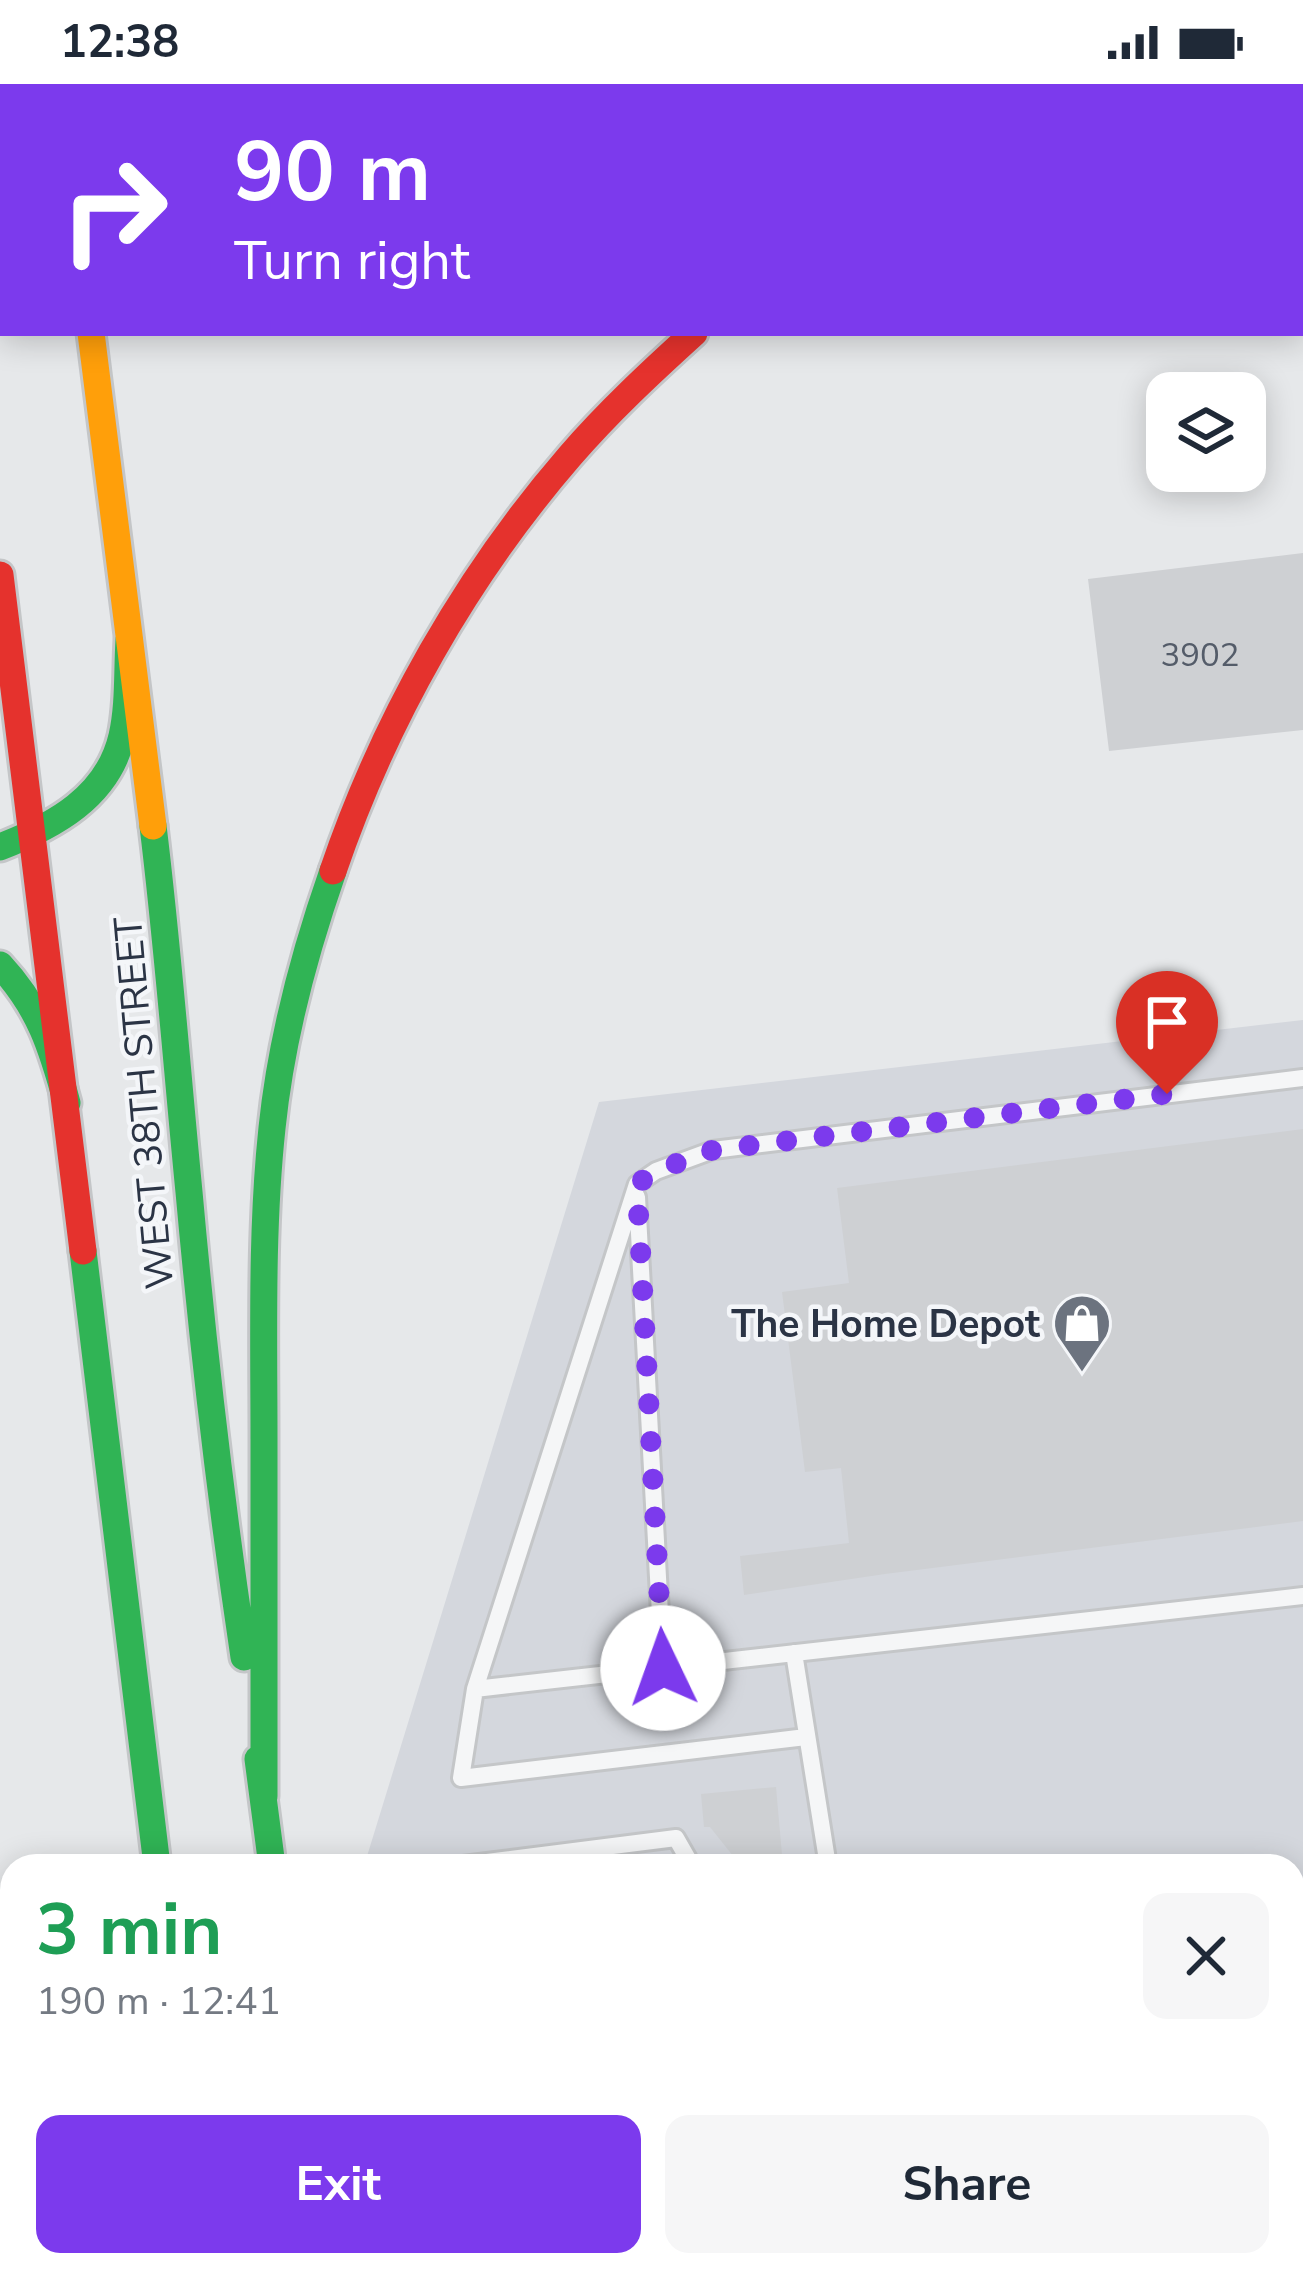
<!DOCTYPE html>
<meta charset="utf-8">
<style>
body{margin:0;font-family:"Nunito Sans",sans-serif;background:#f6f6f7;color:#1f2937;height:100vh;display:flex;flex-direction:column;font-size:45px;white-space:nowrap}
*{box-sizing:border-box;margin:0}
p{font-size:39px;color:#747a83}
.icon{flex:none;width:66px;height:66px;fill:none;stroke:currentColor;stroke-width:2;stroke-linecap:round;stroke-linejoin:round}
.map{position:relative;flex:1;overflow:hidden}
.side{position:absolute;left:0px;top:1770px;width:1305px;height:423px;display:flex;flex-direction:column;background:#fff;border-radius:36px 36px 0 0;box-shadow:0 6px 30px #0003}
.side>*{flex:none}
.guide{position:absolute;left:0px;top:0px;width:1305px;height:252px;box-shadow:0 6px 30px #0003;background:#7c3aed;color:#fff;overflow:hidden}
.fabs{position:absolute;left:1146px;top:288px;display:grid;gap:24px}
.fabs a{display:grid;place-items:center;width:120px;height:120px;border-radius:24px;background:#fff;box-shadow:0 6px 30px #0003;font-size:60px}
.pin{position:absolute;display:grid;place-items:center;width:102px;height:102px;color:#fff;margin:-123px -51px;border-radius:50% 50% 50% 0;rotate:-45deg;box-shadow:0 0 12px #0007}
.pin .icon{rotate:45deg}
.me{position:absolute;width:132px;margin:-66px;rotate:357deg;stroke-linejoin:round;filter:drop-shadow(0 0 9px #0008)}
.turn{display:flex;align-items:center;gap:42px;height:252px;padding:0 36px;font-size:54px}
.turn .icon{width:156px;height:156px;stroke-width:2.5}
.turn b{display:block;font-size:84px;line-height:102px}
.round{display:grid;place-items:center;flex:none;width:126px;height:126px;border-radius:24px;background:#f6f6f7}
.headline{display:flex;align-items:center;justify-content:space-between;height:204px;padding:0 36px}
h1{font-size:72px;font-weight:700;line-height:90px;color:#1e9e55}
.action{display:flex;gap:24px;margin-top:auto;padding:24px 36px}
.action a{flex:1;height:138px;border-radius:24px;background:#7c3aed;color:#fff;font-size:48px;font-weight:700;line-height:138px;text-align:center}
.action a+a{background:#f6f6f7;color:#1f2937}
.status{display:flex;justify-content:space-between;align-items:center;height:84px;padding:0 60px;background:#fff;direction:ltr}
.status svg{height:33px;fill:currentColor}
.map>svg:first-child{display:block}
.built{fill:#d4d7dd}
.building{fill:#ced0d3}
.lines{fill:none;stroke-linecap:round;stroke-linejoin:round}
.lane-casing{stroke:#c4c6c8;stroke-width:22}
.fast-casing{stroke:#c4c6c8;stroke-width:33}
.slow-casing{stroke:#c4c6c8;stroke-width:33}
.jam-casing{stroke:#c4c6c8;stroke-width:33}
.lane{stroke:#f5f6f7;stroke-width:16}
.fast{stroke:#30b455;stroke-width:27}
.slow{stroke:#ff9f0a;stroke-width:27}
.jam{stroke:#e5322d;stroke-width:27}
.route{stroke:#7c3aed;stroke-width:21;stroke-dasharray:0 37.8}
.labels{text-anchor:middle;stroke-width:9;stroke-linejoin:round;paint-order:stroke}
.number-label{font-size:33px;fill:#545c69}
.street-label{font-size:39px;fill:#2b3445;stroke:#f4f6f9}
.poi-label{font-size:39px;font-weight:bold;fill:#2b3445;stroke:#f4f6f9;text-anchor:end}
</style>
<div class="status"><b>12:38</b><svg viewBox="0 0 49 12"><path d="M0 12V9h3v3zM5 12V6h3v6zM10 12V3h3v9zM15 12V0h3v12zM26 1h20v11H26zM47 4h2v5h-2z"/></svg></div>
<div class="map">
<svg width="1303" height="2191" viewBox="0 0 1303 2191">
<rect width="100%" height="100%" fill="#e6e8ea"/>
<path class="built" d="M1303,936V2102L1293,2103V1782H364L599,1018Z"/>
<path class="building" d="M1303,469V646L1109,667L1088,495Z
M1303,1045V1437L885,1490L744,1511L740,1472L849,1459L841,1384L805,1388L782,1208L849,1199L837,1104Z
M776,1703L783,1782H741L710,1743H704L701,1710Z"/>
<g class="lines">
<defs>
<path id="lane" d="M1303,994L713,1066L656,1087L637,1100L475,1605L1303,1512
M637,1113L663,1584
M794,1569L828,1782
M475,1605L461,1694L806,1653
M455,1782L676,1754L692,1782
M1293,2019L1303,2018
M460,2181L466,2187L506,2181
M694,2181V2191
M790,2181L792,2191
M912,2181L913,2191"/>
<path id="fast" d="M1102,3L1110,0
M0,72H3
M153,742C168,864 177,986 189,1108C203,1263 221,1419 244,1573
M0,763C54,742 108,713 122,652C129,621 127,588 129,556
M0,881C40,924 52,964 67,1019
M83,1167L157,1782
M258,1675L272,1782
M264,1712C264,1593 264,1474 264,1355C264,1252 261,1147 272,1044C281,956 304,870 333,787
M982,2191L1064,2181"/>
<path id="slow" d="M60,3L61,0
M597,3L623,0
M91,249L153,742
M1293,2155L1303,2154
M312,2181L313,2191"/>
<path id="jam" d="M0,491L83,1167
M333,787C384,637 466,492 570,372C608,328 651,288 694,249
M211,2181L212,2191"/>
</defs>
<use href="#lane" class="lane-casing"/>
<use href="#fast" class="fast-casing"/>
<use href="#slow" class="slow-casing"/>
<use href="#jam" class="jam-casing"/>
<use href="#lane" class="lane"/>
<use href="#fast" class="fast"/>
<use href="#slow" class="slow"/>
<use href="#jam" class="jam"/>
</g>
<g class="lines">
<path class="route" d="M663,1584L637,1100L656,1087L713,1066L1167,1010"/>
</g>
<defs>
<symbol id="shop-pin" viewBox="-11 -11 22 30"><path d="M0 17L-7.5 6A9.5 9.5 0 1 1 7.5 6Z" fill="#6c737f" stroke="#f4f6f9"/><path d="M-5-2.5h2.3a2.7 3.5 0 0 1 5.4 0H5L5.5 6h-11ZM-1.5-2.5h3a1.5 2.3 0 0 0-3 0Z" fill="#fff"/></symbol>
</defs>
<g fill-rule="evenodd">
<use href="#shop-pin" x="1049" y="1206" width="66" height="90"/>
</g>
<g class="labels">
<g class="number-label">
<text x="1200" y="582">3902</text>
</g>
<g class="street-label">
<text transform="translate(143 1019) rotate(-95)" y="14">WEST 38TH STREET</text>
</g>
<g class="poi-label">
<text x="1040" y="1253">The Home Depot</text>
</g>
</g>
</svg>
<div class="fabs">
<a><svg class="icon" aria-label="layers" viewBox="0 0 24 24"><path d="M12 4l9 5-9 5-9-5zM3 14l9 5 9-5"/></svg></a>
</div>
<div class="pin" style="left:1167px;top:1010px;background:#d93025"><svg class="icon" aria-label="arrive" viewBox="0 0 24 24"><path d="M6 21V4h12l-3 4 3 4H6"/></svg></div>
<svg class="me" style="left:663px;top:1584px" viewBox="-20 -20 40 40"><circle r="19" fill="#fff"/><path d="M0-13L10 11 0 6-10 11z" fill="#7c3aed"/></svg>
<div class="guide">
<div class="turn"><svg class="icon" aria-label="right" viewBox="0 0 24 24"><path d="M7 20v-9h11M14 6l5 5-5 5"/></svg><div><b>90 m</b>Turn right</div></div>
</div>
<section class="side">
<div class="headline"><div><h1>3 min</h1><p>190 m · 12:41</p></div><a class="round"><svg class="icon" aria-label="close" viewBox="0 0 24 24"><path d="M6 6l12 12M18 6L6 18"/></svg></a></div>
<div class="action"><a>Exit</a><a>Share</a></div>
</section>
</div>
